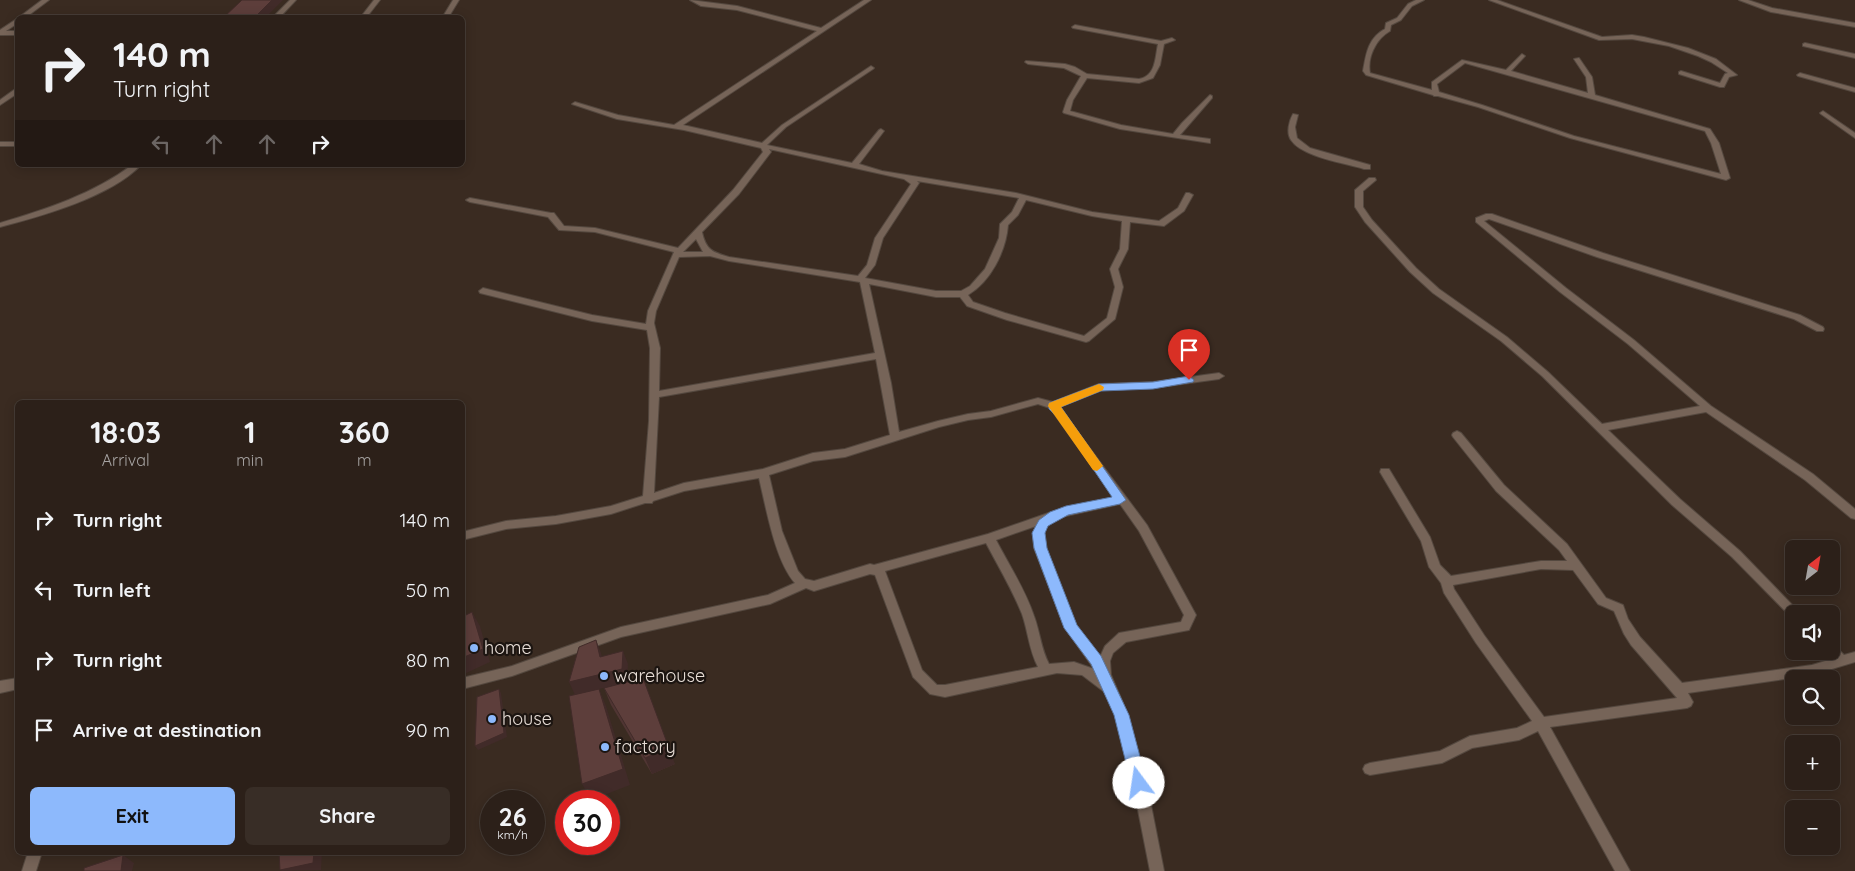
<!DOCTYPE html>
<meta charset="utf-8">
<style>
body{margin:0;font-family:Quicksand,sans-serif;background:#382d26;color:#f1f3f6;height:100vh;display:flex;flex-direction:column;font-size:19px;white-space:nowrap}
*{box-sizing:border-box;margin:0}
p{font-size:16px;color:#a6a3a2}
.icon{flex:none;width:28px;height:28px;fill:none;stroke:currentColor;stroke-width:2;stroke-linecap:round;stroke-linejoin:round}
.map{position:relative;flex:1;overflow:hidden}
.side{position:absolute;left:15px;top:400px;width:450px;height:455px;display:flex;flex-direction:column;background:#2c2019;border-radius:8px;box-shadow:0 2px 12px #0003,0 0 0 1px #483e38}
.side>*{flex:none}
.hud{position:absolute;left:15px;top:15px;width:450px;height:152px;border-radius:8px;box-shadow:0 2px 12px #0003,0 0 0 1px #483e38;background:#2c2019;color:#f1f3f6;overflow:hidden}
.needle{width:32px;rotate:31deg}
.controls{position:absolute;left:1785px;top:540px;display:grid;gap:10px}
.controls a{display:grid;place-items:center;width:55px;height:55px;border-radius:8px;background:#2c2019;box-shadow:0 2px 12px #0003,0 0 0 1px #483e38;font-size:25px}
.speed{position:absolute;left:480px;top:790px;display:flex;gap:10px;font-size:25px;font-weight:700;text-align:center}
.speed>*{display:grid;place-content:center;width:65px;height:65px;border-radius:50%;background:#2c2019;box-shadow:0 2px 12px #0003,0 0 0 1px #483e38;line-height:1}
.speed small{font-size:12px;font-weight:400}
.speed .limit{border:8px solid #d22;background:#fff;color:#111}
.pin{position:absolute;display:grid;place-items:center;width:42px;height:42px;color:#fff;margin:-51px -21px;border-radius:50% 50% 50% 0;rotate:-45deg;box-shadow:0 0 5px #0007}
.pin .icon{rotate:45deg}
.me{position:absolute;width:55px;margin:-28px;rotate:346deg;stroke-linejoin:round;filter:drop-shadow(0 0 4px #0008)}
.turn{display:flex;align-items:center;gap:18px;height:105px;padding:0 15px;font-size:22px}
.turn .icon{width:65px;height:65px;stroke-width:2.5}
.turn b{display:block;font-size:35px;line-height:42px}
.lanes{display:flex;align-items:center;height:48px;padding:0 15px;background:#0003;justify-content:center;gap:25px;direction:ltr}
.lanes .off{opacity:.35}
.eta{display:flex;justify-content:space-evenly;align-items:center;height:85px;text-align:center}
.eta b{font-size:30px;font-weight:800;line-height:35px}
.primary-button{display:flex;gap:10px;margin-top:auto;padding:10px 15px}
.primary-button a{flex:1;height:58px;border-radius:8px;background:#8db9fc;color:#111;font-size:20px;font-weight:800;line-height:58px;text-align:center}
.primary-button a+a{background:#382d26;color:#f1f3f6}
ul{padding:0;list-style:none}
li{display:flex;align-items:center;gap:15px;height:70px;padding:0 15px}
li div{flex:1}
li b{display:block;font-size:19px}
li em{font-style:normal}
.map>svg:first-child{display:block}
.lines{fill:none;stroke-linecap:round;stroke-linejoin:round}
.minor-casing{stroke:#54483f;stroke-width:2}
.minor{fill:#766458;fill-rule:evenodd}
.wall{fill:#503533}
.shaded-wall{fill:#412b29}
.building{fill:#5d3e3b;stroke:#412b29}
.route{fill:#8db9fc;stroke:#5c78a4}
.slow{fill:#f59e0b}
.poi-dot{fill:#8db9fc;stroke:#1c1511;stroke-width:2}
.labels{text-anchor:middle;stroke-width:4.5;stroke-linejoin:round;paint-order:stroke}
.near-poi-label{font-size:18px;fill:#e7ddd6;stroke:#1c1511;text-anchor:start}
</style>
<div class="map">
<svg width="1855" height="871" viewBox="0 0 1855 871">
<rect width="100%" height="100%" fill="#3a2b21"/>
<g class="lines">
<defs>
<path id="minor" d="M42,0H49L25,18H18Z
M290,0H296L279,18H272Z
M374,0H380L366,18H360Z
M453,0H459L448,18H442Z
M690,0L737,6L821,28L864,0H871L683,125L762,143L782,125L871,66L874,68L873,69L786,127L767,145L852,163L879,130L881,129L884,131L859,164L882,171L1016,193L1092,212L1159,221L1178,208L1186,193H1189L1193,195L1184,211L1164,226L1130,222L1128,249L1118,269L1123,287L1115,319L1089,341L1086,342L1007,320L967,306L960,297H936L869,284L891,383L899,432L938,421L968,414L991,411L1038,398L1053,402L1099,384L1153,382L1219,373L1224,376L1219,379L1153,388L1100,390L1059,407L1147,525L1196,615L1189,630L1126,642L1113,653L1110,661L1111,675L1128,715L1150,800L1164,871H1150L1136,800L1116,715L1107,694L1082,675L1057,673L945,697L930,694L913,677L875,575L870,574L814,591L806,588L770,604L621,637L512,676L462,689V678L512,666L621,627L768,595L795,583C775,561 766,507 759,478L684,491L653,501L652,503H645L611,514L556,524L506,529L462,540V532L506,521L556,516L611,506L643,496L649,421L650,348L647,330L592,321L480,293L479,291L483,288L592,315L646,324L648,311L674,252L595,232L559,230L548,217L470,202L466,200L470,198L551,213H554L564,226L595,228L678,248L733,190L763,152L761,148L684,130L617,119L572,104L575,102L618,115L674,125L817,31L737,10L701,6ZM769,149L904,179L911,184L875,238L867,265L858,276L729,257C712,252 706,250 702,232L739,194L771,152ZM917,181L1019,198L1012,212L1000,224L999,238L985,269L970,286L961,291H936L865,278L875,265L883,238L919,183ZM1026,200L1092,216L1122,221L1120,249L1110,269L1115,287L1107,318L1084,336L1005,313L973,302L968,295C991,281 1006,251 1008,225L1018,215ZM696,239L703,252H683ZM710,256L729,261L860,282L875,353L659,391L660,348L654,323L656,311L679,257ZM876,359L890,435L845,449L813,453L763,469L684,483L654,493L659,397ZM1038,404L1050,408L1114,497L1054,511L988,534L874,565L870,564L814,581L805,579L798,571L782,531L769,475L813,461L845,457L939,427L968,420L991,417ZM1120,504L1139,531L1184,615L1181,622L1119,633L1105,646L1100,657L1076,625L1046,548L1043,533L1047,526L1057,518ZM1036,526L1033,533L1034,548L1065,628L1094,669L1074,662L1049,664C1041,649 1040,632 1034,616C1025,589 1009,565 996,540ZM986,543C998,566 1012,589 1022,614C1028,631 1029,650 1038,667L945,685H937L922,670L885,571Z
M1416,0H1424L1412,6L1401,20L1391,25L1390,31C1376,39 1367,57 1370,73L1432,90V82L1462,60L1506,70L1522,54L1525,56L1511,71L1588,93L1586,77L1574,59L1579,58L1592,77L1595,95L1710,129L1719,143L1730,178L1726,180L1570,138L1478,107L1438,96H1434L1433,95L1366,75L1363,71C1366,54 1368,38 1385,29L1386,23L1397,18L1408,4ZM1465,63L1705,131L1711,143L1721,174L1574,136L1482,105L1439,92L1437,84Z
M1489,0H1497L1602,37L1632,35L1644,37L1688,48L1716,59L1737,75L1729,77L1724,87H1720L1679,74V72L1681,71L1720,83L1725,74L1728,73L1711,62L1698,56L1669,46L1632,39L1599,40Z
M1739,0H1748L1772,8L1855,23V27L1771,12Z
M18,18V23L6,31H18V35H0V30Z
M1075,25L1161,41L1172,38L1175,40L1164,44L1160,65L1153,78L1139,83L1087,78L1073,100L1070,111L1121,125L1173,134L1182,123L1210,95L1212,96V98L1180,135L1210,139V143L1120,129L1064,113L1063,112L1067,100L1081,76L1064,68L1028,64L1025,62L1026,61L1065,64L1075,67L1087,74L1139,79C1156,76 1155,58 1158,44L1073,28L1072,27Z
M1805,43L1855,54V58L1803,46V44Z
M1800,73L1855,88V92L1798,76L1797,75Z
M18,87V93L0,105V100Z
M1823,111L1855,133V138L1821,114L1820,113Z
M1293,114L1298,115L1295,127L1297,138L1310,148L1370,165V169H1364C1345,163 1302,157 1291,140C1286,133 1289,121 1293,114Z
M0,142H18V146H0Z
M132,165H141C110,197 42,216 0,227V223C47,209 93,194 132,165Z
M1369,178H1375L1376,180L1363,191V207L1372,220L1416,268L1439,289L1507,337L1548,372L1602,424L1700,406L1628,344L1560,292L1476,222V218L1486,214H1492L1603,253L1800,315L1823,327L1824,329L1823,331H1817L1794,319L1597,257L1489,219L1484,221L1566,288L1634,340L1711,406L1813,474L1855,509V519L1851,518L1805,480L1706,412L1608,430L1680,499L1740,551L1801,614H1794V618L1791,617L1732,557L1672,505L1542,376L1501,341L1433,293L1410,272L1365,222L1355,207V190Z
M1457,431L1461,433L1504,485L1567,544L1606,598L1623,605L1628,619L1640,637L1682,683L1812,665L1832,659L1826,651H1831V645L1835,646L1844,655L1855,652V662L1812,675L1688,693L1693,702L1691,706L1687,708L1550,727L1630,871H1615L1538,731L1519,740L1472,748L1442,763L1370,775L1365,773L1363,769L1365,765L1370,763L1440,751L1470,736L1517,728L1532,721L1476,643L1444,593L1441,583L1429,567L1421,541L1380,472L1381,469H1389L1430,537L1440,565L1451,576L1541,561H1567L1559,550L1496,491L1453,437L1452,435L1453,433ZM1541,569L1573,570L1598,604L1614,611L1624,634L1631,645L1677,698L1544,717L1484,635L1454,589L1453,585Z
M18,678V689L0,693V681Z
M28,852H42L36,871H22Z"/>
</defs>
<use href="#minor" class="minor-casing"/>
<use href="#minor" class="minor"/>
</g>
<path class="wall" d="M604,688L675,764L652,774L611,705Z"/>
<path class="shaded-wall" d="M272,0H283L265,18H254Z
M472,612L480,626L490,662L462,675V658Z
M596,640L601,653L605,670L600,657Z
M623,651L628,664L627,682L575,695L569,682Z
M499,689L501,693L507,737L478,750L475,746Z
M599,689L606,706L630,785L591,800L582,784Z
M669,748L675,764L652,774L645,758Z
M314,852H322L321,870L282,871L280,870Z
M123,855L134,863L132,871H121Z"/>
<path class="building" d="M242,0H272L254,18H223Z
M472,612L483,649L462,658V617Z
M596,640L600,657L623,651L622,669L569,682L579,647Z
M643,678L669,748L645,758L604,688Z
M499,689L504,733L475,746L477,697Z
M599,689L623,769L582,784L569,696Z
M279,852H314L313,863L280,870Z
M123,855L121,871H84V868Z"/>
<path class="route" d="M1189,376L1194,380L1193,382L1153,389L1101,391L1061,407L1126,500L1120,504L1068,515L1048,526L1045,533L1047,548L1077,625L1101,656L1129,715L1147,783L1144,788L1139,790L1133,788L1131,783L1114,715L1091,664L1064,628L1034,548L1032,533L1039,520L1050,512L1066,506L1112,497L1060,420L1049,409V403L1099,384L1153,382Z"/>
<path class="slow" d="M1099,384L1104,387L1103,390L1061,407L1103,466L1097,471L1093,470L1048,406L1049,403Z"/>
<g class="poi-dot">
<circle cx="474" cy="648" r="5"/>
<circle cx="604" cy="676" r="5"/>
<circle cx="492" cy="719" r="5"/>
<circle cx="605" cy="747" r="5"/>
</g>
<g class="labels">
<g class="near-poi-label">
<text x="484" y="654">home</text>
<text x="614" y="682">warehouse</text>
<text x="502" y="725">house</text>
<text x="615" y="753">factory</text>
</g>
</g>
</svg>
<div class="controls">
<a><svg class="needle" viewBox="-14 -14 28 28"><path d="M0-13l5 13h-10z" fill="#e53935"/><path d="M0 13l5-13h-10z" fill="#a6a3a2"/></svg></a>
<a><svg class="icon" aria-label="sound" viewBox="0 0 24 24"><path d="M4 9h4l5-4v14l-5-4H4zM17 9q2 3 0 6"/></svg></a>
<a><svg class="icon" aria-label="search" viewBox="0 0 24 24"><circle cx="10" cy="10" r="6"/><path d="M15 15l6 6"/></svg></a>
<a>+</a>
<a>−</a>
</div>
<div class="speed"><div>26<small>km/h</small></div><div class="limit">30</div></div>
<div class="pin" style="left:1189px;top:380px;background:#d93025"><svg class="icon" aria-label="arrive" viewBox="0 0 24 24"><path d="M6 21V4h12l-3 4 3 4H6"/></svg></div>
<svg class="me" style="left:1139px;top:783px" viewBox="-20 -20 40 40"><circle r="19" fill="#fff"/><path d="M0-13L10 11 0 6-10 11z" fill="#8db9fc"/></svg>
<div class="hud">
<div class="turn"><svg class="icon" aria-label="right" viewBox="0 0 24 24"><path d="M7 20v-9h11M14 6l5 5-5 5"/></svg><div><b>140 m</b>Turn right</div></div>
<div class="lanes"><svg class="icon off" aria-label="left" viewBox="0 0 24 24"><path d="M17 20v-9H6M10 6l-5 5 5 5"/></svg><svg class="icon off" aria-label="ahead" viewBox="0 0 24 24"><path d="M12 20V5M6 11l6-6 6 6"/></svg><svg class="icon off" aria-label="ahead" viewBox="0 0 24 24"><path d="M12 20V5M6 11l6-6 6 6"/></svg><svg class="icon" aria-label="right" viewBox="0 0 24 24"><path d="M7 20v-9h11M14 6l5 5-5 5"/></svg></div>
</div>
<section class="side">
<div class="eta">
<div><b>18:03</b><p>Arrival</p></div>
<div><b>1</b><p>min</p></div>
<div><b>360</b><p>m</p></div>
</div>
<ul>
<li><svg class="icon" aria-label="right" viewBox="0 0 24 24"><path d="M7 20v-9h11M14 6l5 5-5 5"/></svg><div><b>Turn right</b></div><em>140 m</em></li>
<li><svg class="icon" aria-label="left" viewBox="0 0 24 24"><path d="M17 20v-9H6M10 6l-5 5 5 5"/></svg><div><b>Turn left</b></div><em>50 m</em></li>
<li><svg class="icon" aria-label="right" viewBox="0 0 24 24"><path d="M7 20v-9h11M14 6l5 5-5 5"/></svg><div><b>Turn right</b></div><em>80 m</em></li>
<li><svg class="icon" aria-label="arrive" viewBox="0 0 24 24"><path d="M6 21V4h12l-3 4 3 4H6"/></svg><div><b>Arrive at destination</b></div><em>90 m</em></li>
</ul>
<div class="primary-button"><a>Exit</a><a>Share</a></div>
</section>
</div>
